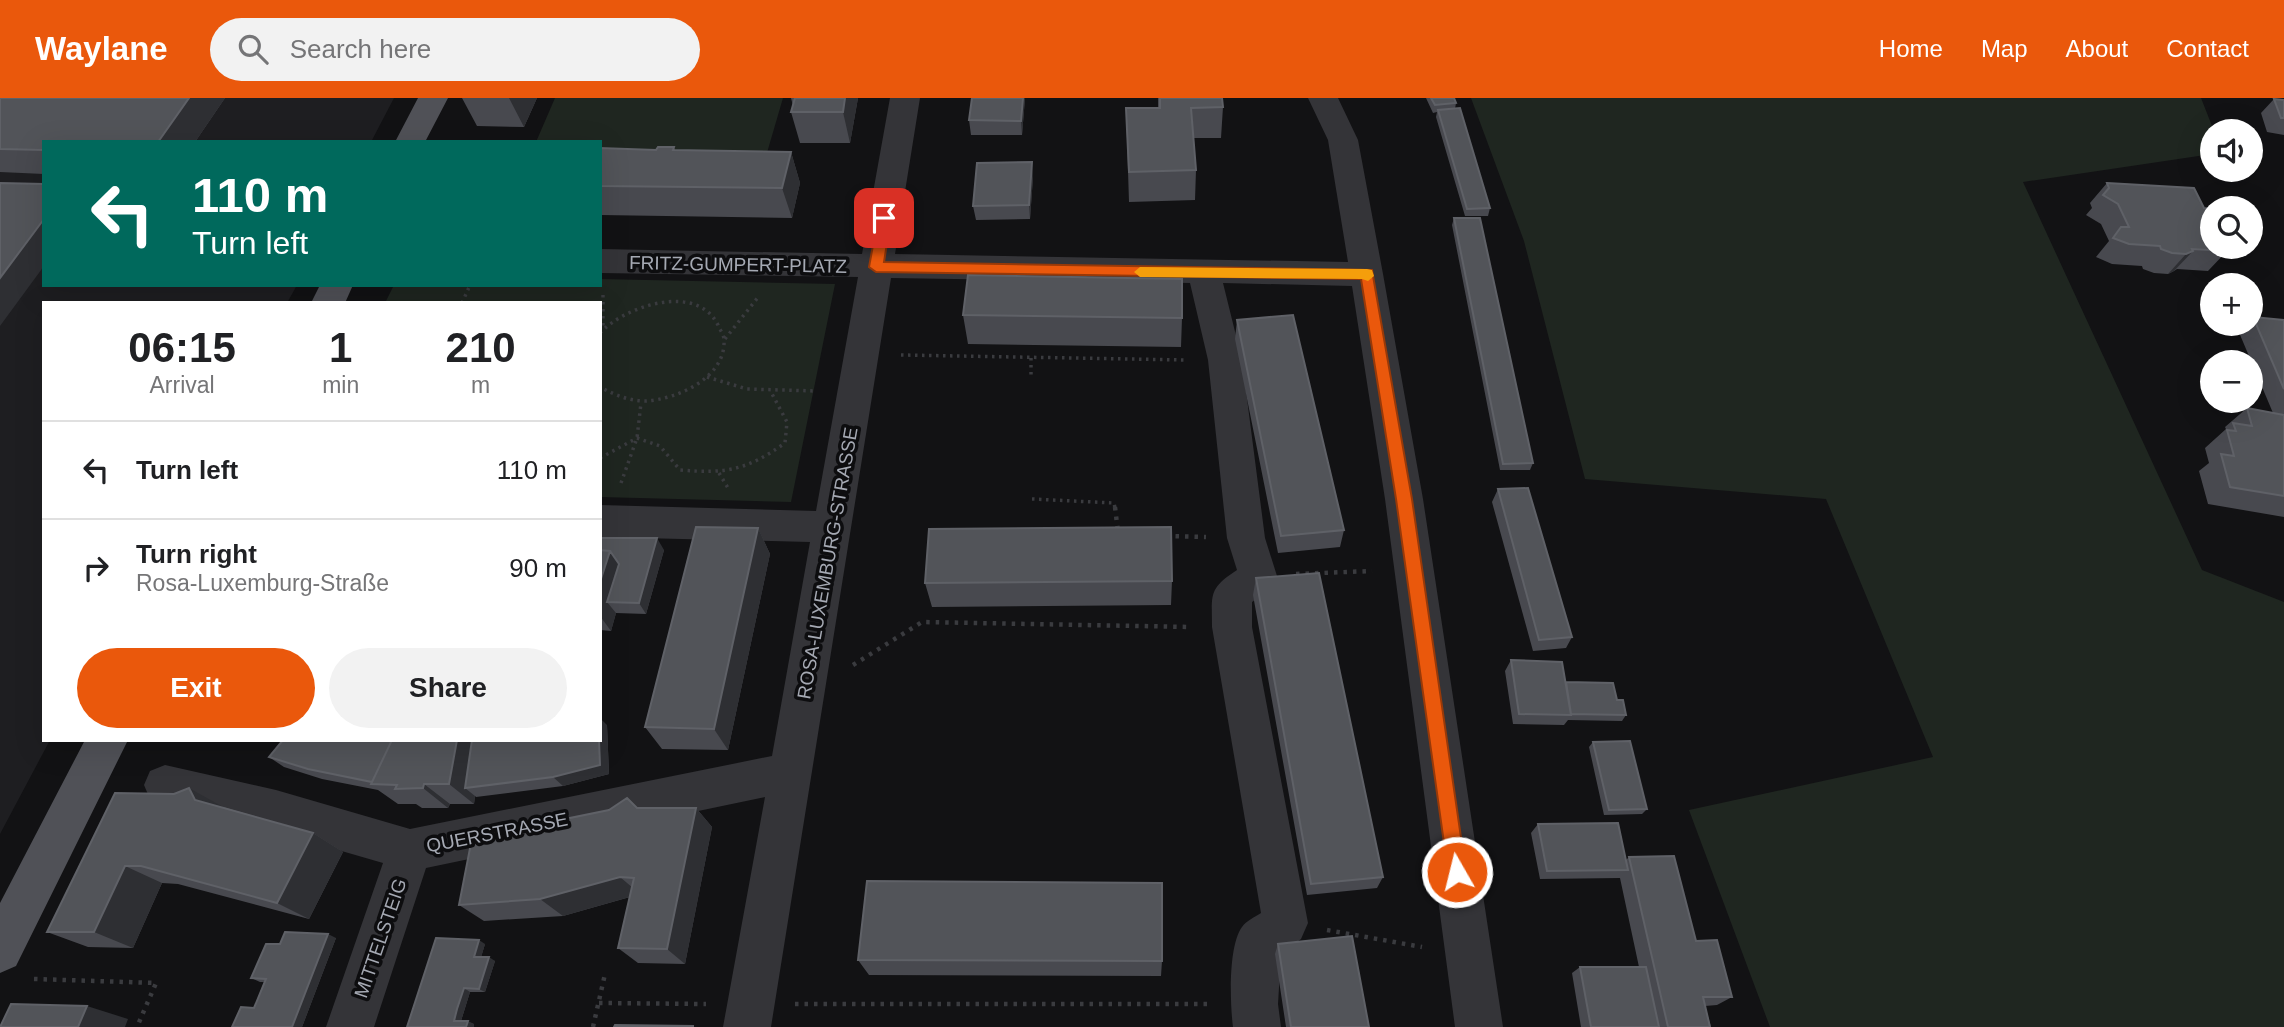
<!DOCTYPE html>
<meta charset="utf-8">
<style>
body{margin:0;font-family:Arial,sans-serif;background:#f2f2f2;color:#202124;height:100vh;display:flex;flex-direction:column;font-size:26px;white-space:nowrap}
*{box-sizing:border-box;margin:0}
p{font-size:23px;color:#757577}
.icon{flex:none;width:38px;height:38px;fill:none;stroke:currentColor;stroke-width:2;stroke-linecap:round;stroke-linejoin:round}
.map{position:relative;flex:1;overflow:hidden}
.side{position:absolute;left:42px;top:203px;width:560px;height:441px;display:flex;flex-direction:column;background:#fff;border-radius:0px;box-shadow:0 7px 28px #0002}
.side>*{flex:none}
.guide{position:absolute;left:42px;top:42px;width:560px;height:147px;border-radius:0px;box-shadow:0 7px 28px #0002;background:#00695c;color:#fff;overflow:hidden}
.tools{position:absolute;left:2200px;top:21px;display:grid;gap:14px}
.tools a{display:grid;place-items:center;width:63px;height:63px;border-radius:50%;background:#fff;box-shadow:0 7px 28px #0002;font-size:35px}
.pin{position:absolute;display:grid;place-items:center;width:60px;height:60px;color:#fff;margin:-30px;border-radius:14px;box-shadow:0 4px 10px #0006}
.me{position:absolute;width:77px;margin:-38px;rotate:352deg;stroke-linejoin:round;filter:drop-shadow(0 0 5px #0008)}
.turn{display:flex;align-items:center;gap:24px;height:147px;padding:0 35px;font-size:32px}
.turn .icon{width:91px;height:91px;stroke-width:2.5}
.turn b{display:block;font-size:49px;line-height:60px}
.eta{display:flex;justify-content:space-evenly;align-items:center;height:119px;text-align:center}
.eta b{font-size:42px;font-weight:600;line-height:49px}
.primary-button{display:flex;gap:14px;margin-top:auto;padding:14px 35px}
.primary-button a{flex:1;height:80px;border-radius:42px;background:#ea580c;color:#fff;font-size:28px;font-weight:600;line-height:80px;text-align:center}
.primary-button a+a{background:#f2f2f2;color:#202124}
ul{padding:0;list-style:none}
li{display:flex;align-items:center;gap:21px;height:98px;padding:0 35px;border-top:2px solid #e0e0e0}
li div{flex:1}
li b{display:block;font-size:26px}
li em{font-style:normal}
header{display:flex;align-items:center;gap:42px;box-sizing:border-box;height:98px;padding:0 35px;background:#ea580c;color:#fff}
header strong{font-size:33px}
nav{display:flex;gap:38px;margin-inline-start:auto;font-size:24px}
.search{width:490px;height:63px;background:#f2f2f2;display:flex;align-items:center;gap:18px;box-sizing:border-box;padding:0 24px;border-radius:38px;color:#757577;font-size:26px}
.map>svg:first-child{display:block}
.built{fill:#1e1e21}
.green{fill:#1f2620}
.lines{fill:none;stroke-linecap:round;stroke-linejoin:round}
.path-far1{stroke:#3a3b3f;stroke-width:3.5;stroke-dasharray:2.5 4.5;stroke-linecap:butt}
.path{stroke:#3a3b3f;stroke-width:4.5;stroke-dasharray:3.5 6;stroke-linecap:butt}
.minor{fill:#343438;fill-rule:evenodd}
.major{fill:#505157;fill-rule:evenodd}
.wall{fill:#48494f}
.shaded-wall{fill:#2e2f33}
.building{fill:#525459;stroke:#5f6167;stroke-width:2}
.route{fill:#ea580c;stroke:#983908;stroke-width:2}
.slow{fill:#f59e0b}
.labels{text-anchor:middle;stroke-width:7;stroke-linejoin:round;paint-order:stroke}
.street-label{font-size:19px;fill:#a5a9b3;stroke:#0d0d0f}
</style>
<header>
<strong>Waylane</strong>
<div class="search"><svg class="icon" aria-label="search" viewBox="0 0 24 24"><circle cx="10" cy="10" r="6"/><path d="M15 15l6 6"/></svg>Search here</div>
<nav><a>Home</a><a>Map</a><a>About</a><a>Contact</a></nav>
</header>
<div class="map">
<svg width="2284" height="929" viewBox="0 0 2284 929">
<rect width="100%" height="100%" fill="#121214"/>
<path class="built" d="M0,0H394L371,44H44V187H297L287,205H44V642H50L0,736Z"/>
<path class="green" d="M555,0H783L764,65L600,61V44H536Z
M1471,0H2201L2214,33H2212V56L2023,84L2202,472L2284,504V929H1770L1689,712L1933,659L1826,401L1585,381L1524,143Z
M600,181L835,186L791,404L600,399V205H385L394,187H600Z"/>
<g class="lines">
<path class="path-far1" d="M603,197V230
M462,205L470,187
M600,235C625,208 697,184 718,227C720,232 724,237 724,242C726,280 677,301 646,303C629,303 615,297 600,289
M725,241L759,198
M901,257L1186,262
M1031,260V280
M707,279L747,291L817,293
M600,360L637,340L660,348L680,372C726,376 747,372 785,345L787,324L771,294
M719,375L728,390
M621,385L637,340L641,305
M1032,401L1114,405L1115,410"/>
<path class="path" d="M1115,409L1118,434
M1166,438L1206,439
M1296,476L1372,473
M853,567L922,524L1192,529
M1327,832L1422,849
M34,881L156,885L137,929
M599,905L706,906
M795,906H1210
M593,929L605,876"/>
<path class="minor" d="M890,0H920L895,156L1348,164L1328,42L1308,0H1338L1358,42L1383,176L1423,401L1503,929H1455L1385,401L1352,188L1223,185L1242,262L1265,440L1277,478L1272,490L1252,504V529L1308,825L1301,841L1281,856L1278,906L1281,929H1233C1230,906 1228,848 1242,829C1246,823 1255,819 1261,815L1212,529C1212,496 1208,491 1237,472L1227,440L1208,262L1190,185L891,180L771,929H723L765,699L426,770L374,929H326L383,765L276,734L150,701L144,687L150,673L165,667L276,692L410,731L772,658L810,444L600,439V407L816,413L858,179L600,175V151L862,156Z"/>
<path class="major" d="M418,0H448L425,44H395Z
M320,187H353L345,205H311Z
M85,642H128L16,868L0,875V805Z"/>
</g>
<path class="wall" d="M0,0H225L195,44H44V76L0,74Z
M462,0H537L524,29L477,28Z
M791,0H858L850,45H800L791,14L793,8Z
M972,0H1025L1022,37H971L969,22Z
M1158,0H1222L1223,9L1221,40H1193L1196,72L1195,102L1129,104L1126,10H1158Z
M1426,0H1454L1456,5L1455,11L1490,110L1488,118H1465L1436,19L1437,14L1433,15Z
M2274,1L2284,2V37L2267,34L2261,15Z
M674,49L675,52L791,54L800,85L792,120L600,117V50L656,52Z
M1033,79L1030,121L976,122L973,108Z
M2107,85L2212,149L2227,153L2208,173L2177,171L2174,173L2168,176L2154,175L2143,171L2142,168L2112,166L2096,159L2109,143L2101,126L2086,117L2092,110L2090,105Z
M1454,120L1533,365L1530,372H1500L1452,127Z
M963,217L1182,220L1181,249L968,246Z
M2253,219L2284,222V419L2208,406L2199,373L2209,365L2205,350L2226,331L2225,329L2247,310L2273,315L2238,232L2245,226H2250V221Z
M1237,222L1344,432L1340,449L1278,455L1235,241Z
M1498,391L1572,539L1566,550L1533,553L1492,404Z
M758,430L770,456L728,652L662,651L645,629Z
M600,440L664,452L646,516L616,515L611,533L600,532Z
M1256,480L1383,779L1377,790L1307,797L1253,497Z
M1172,483L1171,507L932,509L925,485Z
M1511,562L1566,584L1617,602L1626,617L1622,623L1568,622L1564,627L1513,626L1505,573Z
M607,627L609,676L563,688L476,699L475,698L474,706H450L448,710H422L416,706H398L378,692L322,681L284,669L269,659L600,642Z
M1593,644L1647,711L1642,716L1604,717L1589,649Z
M115,695L223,709L313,735L343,754L309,821L178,786L162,785L133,850L88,849L47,834Z
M637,710H696L712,729L685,866L638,865L618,850L630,799L563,818L484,823L459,807Z
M1538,726L1626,762L1629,759L1696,843L1732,899L1717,907L1705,908L1711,929H1581L1572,875L1580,869H1639L1620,780L1540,781L1531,735Z
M336,840L302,929H232L254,910L264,884H260L251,880L280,846Z
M485,846L481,859L495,863L485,894H470L461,923L474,926L407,929Z
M1278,846L1369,929H1286L1275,856Z
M858,862L1162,863L1161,878L869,877Z"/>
<path class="shaded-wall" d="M189,0H225L195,44H158Z
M509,0H537L524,29Z
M845,0H858L850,45L843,14Z
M1023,0H1025L1022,37L1021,23Z
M791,54L800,85L792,120L782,90Z
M1032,64L1033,79L1030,121L1029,107Z
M44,121V168L0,228V180Z
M2193,153L2174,173L2168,176L2186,156Z
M758,430L770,456L728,652L714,631Z
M657,440L664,452L646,516L639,505Z
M610,453L627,478L607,504L616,515L611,533L600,518V484Z
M600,620L607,627L609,676L563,688L553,679L600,642Z
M457,642H480L465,690L475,698L474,706L449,686Z
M424,686L450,706L448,710L423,690Z
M189,690L223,709L229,721L195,702Z
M696,710L712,729L685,866L667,851Z
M313,735L343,754L309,821L277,805Z
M125,768L162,785L133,850L94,834Z
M620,779L640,796L563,818L540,801Z
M328,836L336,840L302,929H292Z
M479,842L485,846L480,863L474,859Z
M489,859L495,863L485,894L479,891Z
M464,890L470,894L460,926L454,923Z
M87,908L128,921L125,929H78Z
M468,923L474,926V929H466Z"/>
<path class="building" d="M0,0H189L158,44H44V52L0,51Z
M795,0H845L843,14H791Z
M972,0H1023L1021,23L969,22Z
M1160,0H1222L1223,9L1191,10L1196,72L1129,74L1126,10H1160Z
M1431,0H1454L1456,5L1435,7Z
M2274,1L2284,2V20H2281Z
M1460,10L1490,110L1467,111L1438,12Z
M658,49H674L673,52L791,54L782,90L600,88V50L656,52Z
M1032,64L1029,107L973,108L977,65Z
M0,85L44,86V121L0,180Z
M2107,85L2194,90L2204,110L2212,111V149H2225L2227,153L2192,151L2193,153L2186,156L2172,155L2161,151L2160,148L2129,146L2113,140L2121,129H2129L2118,106L2103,97L2109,90Z
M1454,120H1480L1533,365L1503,366Z
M968,177L1182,181V220L963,217Z
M1293,217L1344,432L1281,438L1237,222Z
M2253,219L2284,222V291Z
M2247,310L2284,317V398L2230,389L2221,356L2234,358L2227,332L2236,333L2233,325L2252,328Z
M1528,390L1572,539L1539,542L1498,391Z
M696,429L758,430L714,631L645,629Z
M1171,429L1172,483L925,485L929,431Z
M600,440H657L639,505L607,504L619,466L610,453L600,452Z
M600,452L610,453L600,484Z
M1319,475L1383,779L1311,786L1256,480Z
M1511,562L1562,564L1571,617L1519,616Z
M1566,584L1613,585L1617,602H1623L1626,617L1571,616Z
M283,642H392L372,684L308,671L269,659Z
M392,642H457L449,686H424L423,690L395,691L397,687L371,686Z
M472,642H599L600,667L553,679L465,690Z
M1630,643L1647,711L1609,712L1593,644Z
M189,690L195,702L313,735L277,805L141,768H125L94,834H47L115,695L174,696Z
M627,700L637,710H696L667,851L618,850L634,780L620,779L540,801L459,807L472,740L609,712Z
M1618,725L1628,772L1547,773L1538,726Z
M1674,758L1696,843L1717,842L1732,899H1703L1710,929H1668L1629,759Z
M867,783L1162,785V863L858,862Z
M285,834L328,836L292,929H232L241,909L254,910L266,881L251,880L266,846H280Z
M1352,838L1369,929H1291L1278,846Z
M436,840L479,842L474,859H489L479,891L464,890L457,911L454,923H468L466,929H407Z
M1580,869H1646L1659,929H1591Z
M11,906L87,908L78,929H0Z
M615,927L693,928V929H614Z"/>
<path class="route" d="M884,116L891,120L884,164L1372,172L1412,401L1466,774L1464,781L1457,783L1451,781L1448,774L1396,401L1361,181L876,174L869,169L878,120Z"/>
<path class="slow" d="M1140,169L1367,171L1372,172L1374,178L1368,183L1362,181L1140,179L1134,174Z"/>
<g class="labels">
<g class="street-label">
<text transform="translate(738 166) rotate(1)" y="7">FRITZ-GUMPERT-PLATZ</text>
<text transform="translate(827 465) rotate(-80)" y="7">ROSA-LUXEMBURG-STRASSE</text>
<text transform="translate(497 734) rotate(-11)" y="7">QUERSTRASSE</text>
<text transform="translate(380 840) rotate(-71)" y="7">MITTELSTEIG</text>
</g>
</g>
</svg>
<div class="tools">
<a><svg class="icon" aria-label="sound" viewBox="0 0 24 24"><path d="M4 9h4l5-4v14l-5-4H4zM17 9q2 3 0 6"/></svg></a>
<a><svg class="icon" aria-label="search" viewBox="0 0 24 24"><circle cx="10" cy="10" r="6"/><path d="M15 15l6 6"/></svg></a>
<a>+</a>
<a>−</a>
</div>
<div class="pin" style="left:884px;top:120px;background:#d93025"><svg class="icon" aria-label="arrive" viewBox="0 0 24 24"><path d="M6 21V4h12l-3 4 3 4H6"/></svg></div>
<svg class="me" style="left:1457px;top:774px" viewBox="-20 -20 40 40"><circle r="17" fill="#ea580c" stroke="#fff" stroke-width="3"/><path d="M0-11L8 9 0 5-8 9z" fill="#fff"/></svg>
<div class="guide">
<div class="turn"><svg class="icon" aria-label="left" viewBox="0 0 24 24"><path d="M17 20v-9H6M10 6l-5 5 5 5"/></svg><div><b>110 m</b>Turn left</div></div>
</div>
<section class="side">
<div class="eta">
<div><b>06:15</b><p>Arrival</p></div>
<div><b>1</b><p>min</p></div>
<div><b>210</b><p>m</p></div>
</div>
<ul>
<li><svg class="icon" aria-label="left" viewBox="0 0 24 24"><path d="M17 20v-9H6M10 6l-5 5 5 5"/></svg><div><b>Turn left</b></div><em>110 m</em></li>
<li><svg class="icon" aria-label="right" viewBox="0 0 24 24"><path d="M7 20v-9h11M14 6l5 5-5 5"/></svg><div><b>Turn right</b><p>Rosa-Luxemburg-Straße</p></div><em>90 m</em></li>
</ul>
<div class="primary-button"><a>Exit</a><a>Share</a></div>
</section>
</div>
